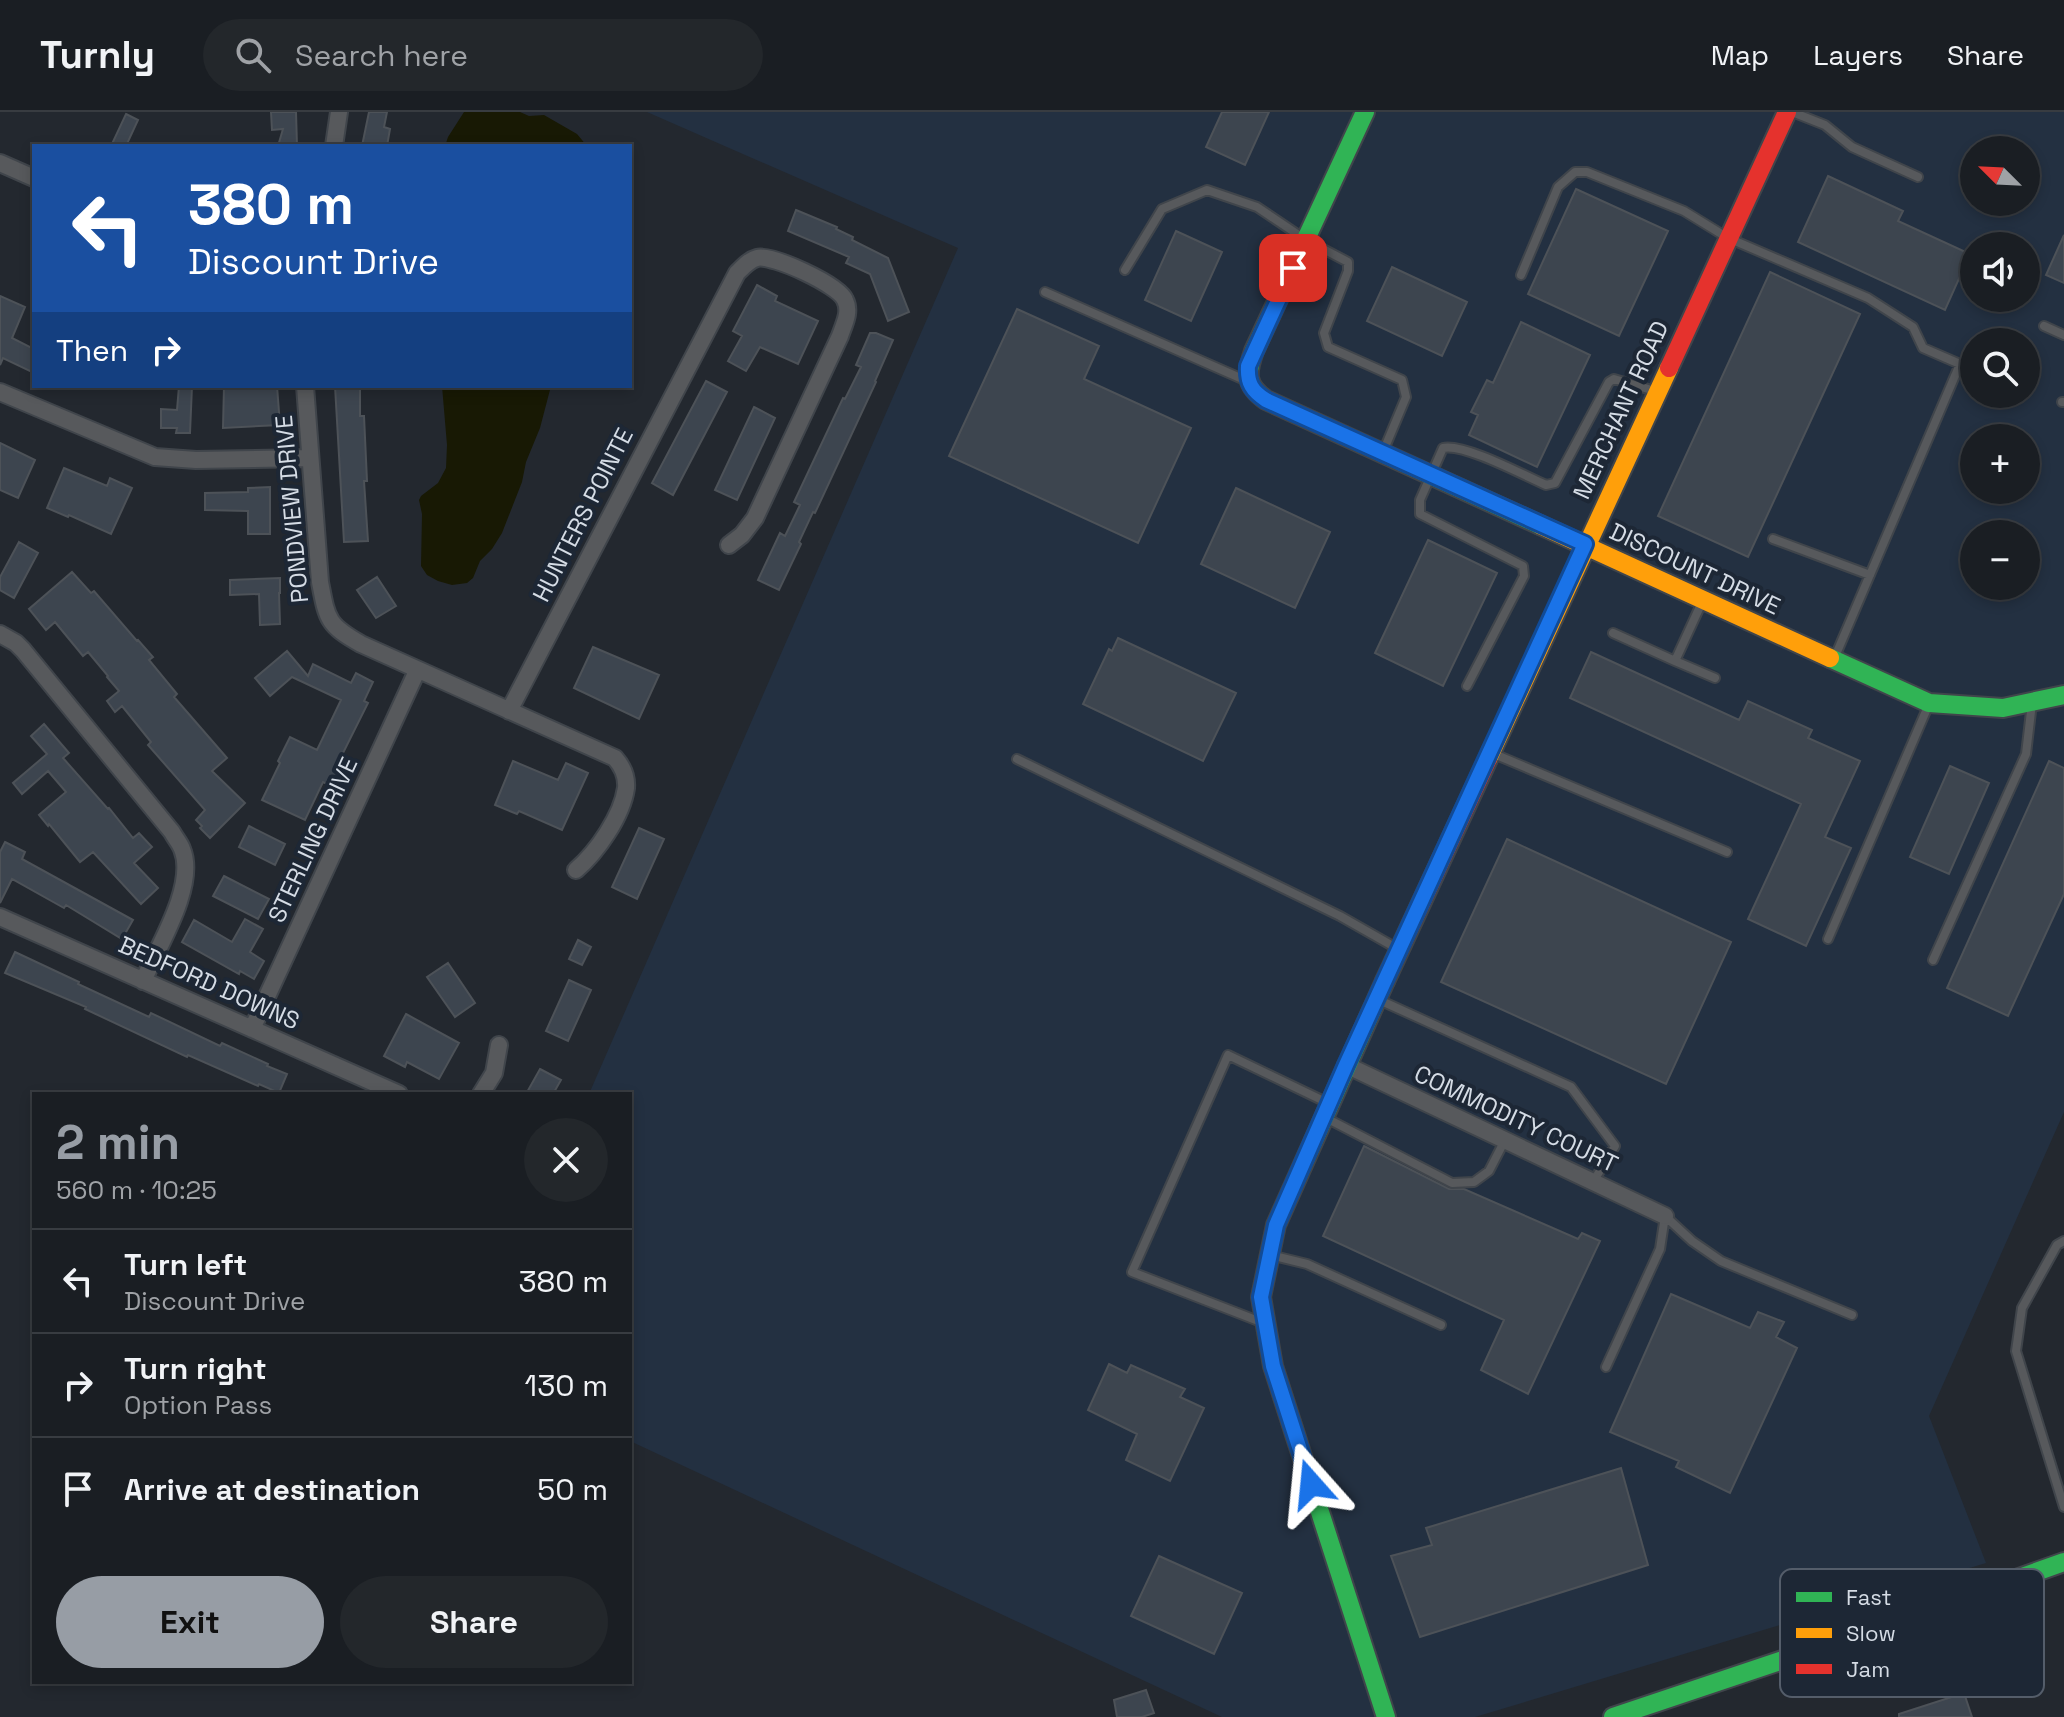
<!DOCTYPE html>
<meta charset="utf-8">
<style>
body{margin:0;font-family:"Space Grotesk",sans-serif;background:#23272b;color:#f1f3f6;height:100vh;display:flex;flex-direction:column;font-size:30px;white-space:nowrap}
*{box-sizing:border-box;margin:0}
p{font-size:26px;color:#9fa2a6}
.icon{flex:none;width:44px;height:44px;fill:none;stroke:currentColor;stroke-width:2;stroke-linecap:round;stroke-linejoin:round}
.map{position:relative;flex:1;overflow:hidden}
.panel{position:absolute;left:32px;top:980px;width:600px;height:592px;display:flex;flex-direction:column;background:#1a1e23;border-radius:0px;box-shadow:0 4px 12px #0003,0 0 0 2px #383c41}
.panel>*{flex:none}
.hud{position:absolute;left:32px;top:32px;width:600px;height:244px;border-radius:0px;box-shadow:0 4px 12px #0003,0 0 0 2px #383c41;background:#1a4fa0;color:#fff;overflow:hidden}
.needle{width:52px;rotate:294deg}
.fabs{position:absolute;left:1960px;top:24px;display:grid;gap:16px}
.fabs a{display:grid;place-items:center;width:80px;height:80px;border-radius:50%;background:#1a1e23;box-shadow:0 4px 12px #0003,0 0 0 2px #383c41;font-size:40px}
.pin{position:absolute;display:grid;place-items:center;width:68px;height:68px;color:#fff;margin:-34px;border-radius:16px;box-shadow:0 4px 12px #0006}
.me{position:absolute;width:88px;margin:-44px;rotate:342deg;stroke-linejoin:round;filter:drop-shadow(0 0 6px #0008)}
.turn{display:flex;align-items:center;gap:28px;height:168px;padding:0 24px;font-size:36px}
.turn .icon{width:104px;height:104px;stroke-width:2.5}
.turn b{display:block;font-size:56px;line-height:68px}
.then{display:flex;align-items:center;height:76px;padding:0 24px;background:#0003;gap:16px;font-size:30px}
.round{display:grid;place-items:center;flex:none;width:84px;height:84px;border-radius:42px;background:#23272b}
.overview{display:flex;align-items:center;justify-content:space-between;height:136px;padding:0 24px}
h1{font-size:48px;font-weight:800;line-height:60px;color:#979da5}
.button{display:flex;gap:16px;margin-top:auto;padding:16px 24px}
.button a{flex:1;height:92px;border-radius:48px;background:#979da5;color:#111;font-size:32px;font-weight:800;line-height:92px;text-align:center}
.button a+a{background:#23272b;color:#f1f3f6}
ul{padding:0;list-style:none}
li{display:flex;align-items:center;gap:24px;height:104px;padding:0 24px;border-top:2px solid #383c41}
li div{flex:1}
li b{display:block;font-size:30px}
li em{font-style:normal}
header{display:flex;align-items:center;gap:48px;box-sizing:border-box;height:112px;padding:0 40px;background:#1a1e23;border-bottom:2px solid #383c41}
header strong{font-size:38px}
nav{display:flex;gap:44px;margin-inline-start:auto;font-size:28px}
.search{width:560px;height:72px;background:#23272b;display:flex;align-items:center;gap:20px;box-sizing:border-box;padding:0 28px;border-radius:44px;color:#9fa2a6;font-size:30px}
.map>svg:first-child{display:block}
.built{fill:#233041;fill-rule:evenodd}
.water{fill:#181904}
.building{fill:#3d454f;stroke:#4d5258;stroke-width:2}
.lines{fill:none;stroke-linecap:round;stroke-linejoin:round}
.lane-casing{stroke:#40454b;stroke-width:12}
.street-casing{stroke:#40454b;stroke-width:20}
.fast-casing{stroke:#40454b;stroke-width:22}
.slow-casing{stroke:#40454b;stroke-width:22}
.jam-casing{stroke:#40454b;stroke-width:22}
.lane{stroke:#57595c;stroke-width:8}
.street{stroke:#57595c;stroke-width:16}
.fast{stroke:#30b455;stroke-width:18}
.slow{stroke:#ff9f0a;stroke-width:18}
.jam{stroke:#e5322d;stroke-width:18}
.route-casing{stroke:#114b97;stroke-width:20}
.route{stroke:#1a73e8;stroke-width:14}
.labels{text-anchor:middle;stroke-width:8;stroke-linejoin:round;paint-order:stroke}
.street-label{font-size:24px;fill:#d5dce5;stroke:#1d2735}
.key{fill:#1d2735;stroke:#545d6a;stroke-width:2}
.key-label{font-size:22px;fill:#d5dce5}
</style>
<header>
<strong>Turnly</strong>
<div class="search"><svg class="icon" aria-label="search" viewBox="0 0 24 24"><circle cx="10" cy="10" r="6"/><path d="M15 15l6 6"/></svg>Search here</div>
<nav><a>Map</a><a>Layers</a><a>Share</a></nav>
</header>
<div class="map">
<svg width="2064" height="1605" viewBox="0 0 2064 1605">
<rect width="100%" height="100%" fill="#23282f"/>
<path class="built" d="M647,0H2064V1000L1929,1304L1986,1451L1475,1605H1222L630,1329V982H589L958,136ZM1974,38H2026V90H1974ZM1974,134H2026V186H1974ZM1974,230H2026V282H1974ZM1974,326H2026V378H1974ZM1974,422H2026V474H1974Z"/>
<path class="water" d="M464,0H520L529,4L544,3L577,22L587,34H445L448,25Z
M442,274H551L540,316L526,350L522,370L502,421L492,437L480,449L473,466L467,471L452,473L438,469L427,463L421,454L422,402L419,388L421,384L438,371L446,356L447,333Z"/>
<path class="building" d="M271,0H296L297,34H278L283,17L272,18Z
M369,0H387L384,15L390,17L387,34H362Z
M1222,0H1269L1245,53L1206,35Z
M126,2L138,8L126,34H111Z
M1828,64L1903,99L1898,109L1970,142L1945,198L1798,130Z
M1576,77L1668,119L1619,224L1528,182Z
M796,98L837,115L836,117L853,125L852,128L888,146L909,200L888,209L870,162L846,151L849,145L788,119Z
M1176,119L1222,140L1191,209L1145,188Z
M2064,123V171L2046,163Z
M1392,155L1467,190L1442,244L1367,209Z
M1770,160L1860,202L1748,445L1658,404Z
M757,173L777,184L775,189L818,209L798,252L760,235L746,259L728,249L742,224L733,219Z
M0,184L25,195L12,226L34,237V261L3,246L0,253Z
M1017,197L1099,234L1084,267L1191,316L1138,431L949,344Z
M1521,210L1590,243L1537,355L1469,323L1478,303L1471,300L1487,268L1493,271Z
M870,221H876L893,228L875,269L876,270L815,401L813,400L799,430L801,432L779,478L758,468L780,421L785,424L800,393L794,390L843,286L845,287L861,255L856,253Z
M706,269L727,280L673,383L652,371Z
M179,274H192L190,321H176L177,316H161V297L177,298Z
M224,274H277L280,313L223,316Z
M335,274H360V304H364L367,369H364L368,429L344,430Z
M754,295L775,306L737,388L715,378Z
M0,331L35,348L18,386L0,378Z
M64,356L107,374L110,366L132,376L111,422L69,403L68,405L47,396Z
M270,375V422H248V399L205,398V381L248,380V376Z
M1236,376L1330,420L1295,496L1201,452Z
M1428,428L1497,461L1443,574L1375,541Z
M19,430L38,441L14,486L0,478V465Z
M72,460L91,481L94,479L137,529L138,528L153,545L149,548L177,582L174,585L227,646L212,659L245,691L210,726L200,716L202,714L196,708L205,698L148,633L151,630L122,594L115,600L107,589L119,579L107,565L108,564L88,540L83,544L55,510L46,518L29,497Z
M377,465L396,494L376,506L357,478Z
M280,466V481H279L280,512L260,513L259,482L230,483V468Z
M1118,526L1236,581L1203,649L1083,592L1109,537L1112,539Z
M593,535L659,563L639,607L574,576Z
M287,539L308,564L313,552L351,571L356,561L373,570L364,589L368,591L339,649L348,653L336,676L323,670L305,708L262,688L280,651L278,649L290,625L317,638L341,588L292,565L270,584L255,566Z
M1591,540L1739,608L1748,589L1812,618L1808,626L1860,649L1825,725L1851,736L1806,834L1748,807L1801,692L1570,586Z
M44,612L69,641L63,646L108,697L109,696L133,726L139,721L152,735L134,751L158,776L141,792L93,740L80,750L49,712L48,714L39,703L66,680L48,659L22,682L13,671L47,642L31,624Z
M513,649L558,668L566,651L588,661L562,718L519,699L517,702L495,693Z
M2049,649L2064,656V782L2008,904L1947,876Z
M1950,654L1989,671L1949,762L1910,745Z
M249,714L285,732L275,753L239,735Z
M639,716L664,727L637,787L612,775Z
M1507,727L1731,830L1666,972L1441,870Z
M5,730L25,740L22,747L133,808L122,827L66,793L64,796L12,767L0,791V740Z
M224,764L269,787L258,807L213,784Z
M245,807L263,817L250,840L264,849L254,867L240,859L239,862L182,830L194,808L232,830Z
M578,828L591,835L582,853L569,847Z
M15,840L79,870L78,872L149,905L151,901L220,934L222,931L268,952L267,954L287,962L279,981L259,972L258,974L188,943L187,945L85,897L86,895L5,861Z
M448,851L475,891L455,905L427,865Z
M569,868L591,878L568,929L546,919Z
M406,902L459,931L439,967L407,950L405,955L384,944Z
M540,957L561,968L553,982H526Z
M1364,1034L1449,1077H1464L1578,1127L1582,1121L1600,1129L1528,1282L1481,1258L1504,1208L1323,1124Z
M1671,1182L1750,1216L1758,1200L1784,1210L1776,1225L1797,1236L1730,1381L1676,1355L1679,1349L1610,1320Z
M1109,1252L1127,1261L1131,1253L1185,1277L1180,1285L1204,1296L1170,1369L1126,1348L1137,1322L1088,1298Z
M1621,1356L1648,1453L1420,1525L1391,1444L1432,1433L1426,1416Z
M1159,1444L1242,1481L1214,1542L1131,1504Z
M1146,1578L1154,1601L1142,1605H1117L1114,1588Z
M1964,1581L1972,1605H1899V1602Z"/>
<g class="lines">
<defs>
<path id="lane" d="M1792,0L1825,13L1852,35L1918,65
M1125,158L1162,97L1207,78L1257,95L1306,128L1348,150V159L1324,221L1328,235L1402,268L1406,285L1383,340
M1521,163L1558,75L1575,60H1587L1684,99L1728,126L1868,186L1913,215L1923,236L1960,252L1834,547
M1045,180L1247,269
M2044,214L2064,223
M2062,290H2064
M1773,427L1870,463
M1613,521L1675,549L1703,488
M1675,549L1715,566
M1467,574L1524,464L1523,454L1420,402V388L1443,336C1464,331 1525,364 1546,373L1555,371L1609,270L1614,267L1655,279
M1494,642L1727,740
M1017,647L1340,804L1398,837
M1828,827L1929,592
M1933,848L2026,642L2032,591
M1377,887L1571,975L1615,1034L1593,1070
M1324,1005L1452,1071L1474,1070L1489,1059L1505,1028
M1665,1104L1692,1129L1721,1149L1852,1203
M2064,1129L2057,1133L2022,1196L2016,1239L2064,1395
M1270,1143L1307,1152L1441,1213
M1261,1210L1132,1160L1228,943L1328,991
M1606,1255L1660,1137L1665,1104"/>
<path id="street" d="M334,34L339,0
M0,51L34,66
M305,274L320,470C327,507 327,513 361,532L615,646C622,654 627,664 626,676C622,704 597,740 576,758
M0,280L155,345L196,348L310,346
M0,522L16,531L23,538L172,720C175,726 180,731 182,737C197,773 158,835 143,869
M509,599L737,161C743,155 749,148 757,146C772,142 839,173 845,188C851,200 844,212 840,224L755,406L742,423L729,433
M0,805L399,982
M252,917L417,559
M1346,953L1665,1104
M481,982L494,961L499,933"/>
<path id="fast" d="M1365,0L1254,239C1246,262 1245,273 1266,288L1540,413
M1830,546L1929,591L2003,596L2064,583
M1385,869L1276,1113L1261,1185L1273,1254L1386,1605
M1613,1605L1887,1513L2064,1450"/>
<path id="slow" d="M1540,413L1830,546
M1488,647L1669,256"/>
<path id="jam" d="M1669,256L1787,0
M1385,869L1488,647"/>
</defs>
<use href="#lane" class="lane-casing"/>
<use href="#street" class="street-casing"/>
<use href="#fast" class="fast-casing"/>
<use href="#slow" class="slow-casing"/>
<use href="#jam" class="jam-casing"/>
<use href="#lane" class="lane"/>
<use href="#street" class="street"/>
<use href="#fast" class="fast"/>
<use href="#slow" class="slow"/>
<use href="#jam" class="jam"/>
</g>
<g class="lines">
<defs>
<path id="route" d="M1293,156L1248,254C1247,271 1252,279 1266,288L1585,432L1346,953L1276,1113L1261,1185L1273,1254L1311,1372"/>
</defs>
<use href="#route" class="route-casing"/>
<use href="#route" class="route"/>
</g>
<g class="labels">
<g class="street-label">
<text transform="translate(1621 298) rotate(-65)" y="8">MERCHANT ROAD</text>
<text transform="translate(292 397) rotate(-95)" y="8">PONDVIEW DRIVE</text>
<text transform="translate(583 403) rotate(-63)" y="8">HUNTERS POINTE</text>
<text transform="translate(1695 457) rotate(25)" y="8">DISCOUNT DRIVE</text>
<text transform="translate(313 728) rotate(-65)" y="8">STERLING DRIVE</text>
<text transform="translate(209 871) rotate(24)" y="8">BEDFORD DOWNS</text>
<text transform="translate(1516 1007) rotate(25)" y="8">COMMODITY COURT</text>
</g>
</g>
<rect x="1780" y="1457" width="264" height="128" rx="12" class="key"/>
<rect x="1796" y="1480" width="36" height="10" fill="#30b455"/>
<rect x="1796" y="1516" width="36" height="10" fill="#ff9f0a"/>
<rect x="1796" y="1552" width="36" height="10" fill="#e5322d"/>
<g class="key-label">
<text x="1846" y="1493">Fast</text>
<text x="1846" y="1529">Slow</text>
<text x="1846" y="1565">Jam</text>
</g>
</svg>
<div class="fabs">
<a><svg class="needle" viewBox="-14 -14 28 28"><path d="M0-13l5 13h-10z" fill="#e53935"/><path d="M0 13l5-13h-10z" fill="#9fa2a6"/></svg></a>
<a><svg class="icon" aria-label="sound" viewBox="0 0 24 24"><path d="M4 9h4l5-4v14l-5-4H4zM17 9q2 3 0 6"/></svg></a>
<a><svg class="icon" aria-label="search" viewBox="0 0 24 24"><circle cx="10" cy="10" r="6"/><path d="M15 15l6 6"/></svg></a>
<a>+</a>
<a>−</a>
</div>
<div class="pin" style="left:1293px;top:156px;background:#d93025"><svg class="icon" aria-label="arrive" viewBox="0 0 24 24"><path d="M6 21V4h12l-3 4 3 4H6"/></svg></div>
<svg class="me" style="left:1311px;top:1372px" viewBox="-20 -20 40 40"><path d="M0-17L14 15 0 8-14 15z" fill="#1a73e8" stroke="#fff" stroke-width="4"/></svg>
<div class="hud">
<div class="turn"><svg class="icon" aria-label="left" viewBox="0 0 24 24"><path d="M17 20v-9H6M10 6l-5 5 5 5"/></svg><div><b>380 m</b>Discount Drive</div></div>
<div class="then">Then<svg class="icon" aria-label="right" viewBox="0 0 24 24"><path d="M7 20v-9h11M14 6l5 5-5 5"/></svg></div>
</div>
<section class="panel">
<div class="overview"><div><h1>2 min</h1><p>560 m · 10:25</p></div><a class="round"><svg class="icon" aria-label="close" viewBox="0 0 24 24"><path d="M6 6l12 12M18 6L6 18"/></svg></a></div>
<ul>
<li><svg class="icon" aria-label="left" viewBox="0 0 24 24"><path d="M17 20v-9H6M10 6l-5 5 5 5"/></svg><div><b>Turn left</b><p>Discount Drive</p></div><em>380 m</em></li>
<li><svg class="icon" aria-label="right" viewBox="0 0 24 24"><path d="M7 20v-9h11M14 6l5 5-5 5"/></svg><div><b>Turn right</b><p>Option Pass</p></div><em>130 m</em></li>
<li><svg class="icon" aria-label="arrive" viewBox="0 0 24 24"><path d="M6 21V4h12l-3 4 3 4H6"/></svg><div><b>Arrive at destination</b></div><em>50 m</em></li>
</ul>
<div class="button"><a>Exit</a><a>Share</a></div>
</section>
</div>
